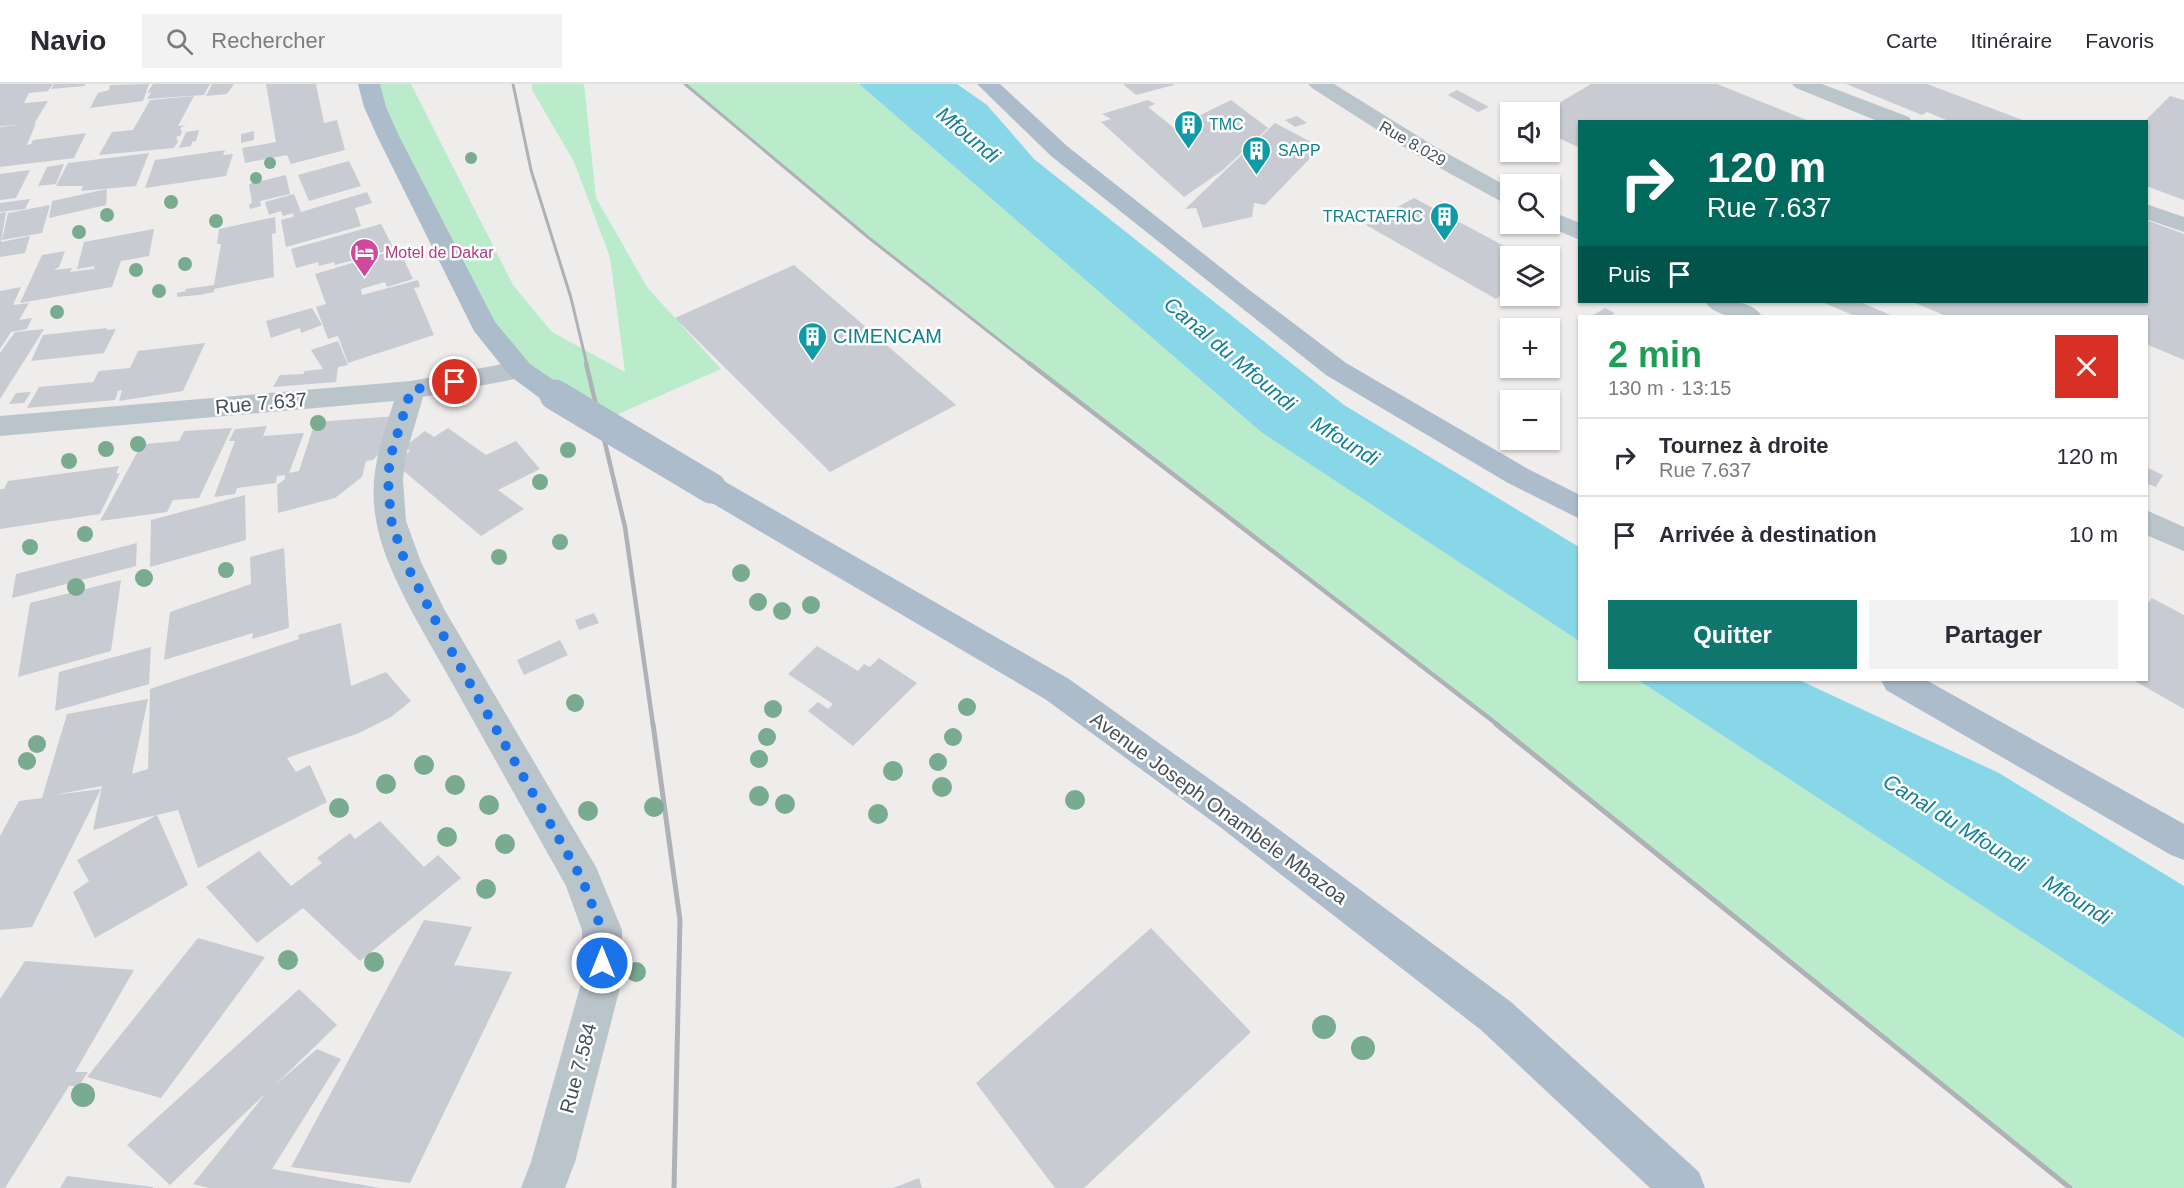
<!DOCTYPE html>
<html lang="fr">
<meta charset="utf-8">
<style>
body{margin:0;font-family:Helvetica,sans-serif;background:#f2f2f3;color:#2b2b33;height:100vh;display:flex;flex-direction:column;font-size:22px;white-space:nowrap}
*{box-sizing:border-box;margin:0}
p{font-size:20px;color:#7c7c81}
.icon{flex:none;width:33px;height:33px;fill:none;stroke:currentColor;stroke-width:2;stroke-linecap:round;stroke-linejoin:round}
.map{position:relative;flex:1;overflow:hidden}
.drawer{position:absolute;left:1578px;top:231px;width:570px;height:366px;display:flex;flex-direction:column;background:#fff;border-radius:0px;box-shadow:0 2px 4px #0004}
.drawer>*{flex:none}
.top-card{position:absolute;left:1578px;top:36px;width:570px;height:183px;border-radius:0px;box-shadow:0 2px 4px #0004;background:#00695c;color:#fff;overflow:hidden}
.controls{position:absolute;left:1500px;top:18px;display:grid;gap:12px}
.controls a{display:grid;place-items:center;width:60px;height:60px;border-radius:0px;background:#fff;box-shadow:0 2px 4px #0004;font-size:30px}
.pin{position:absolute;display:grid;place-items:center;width:51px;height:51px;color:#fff;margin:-26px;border:3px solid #fff;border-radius:50%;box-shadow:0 2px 6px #0007}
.me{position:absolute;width:66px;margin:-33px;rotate:0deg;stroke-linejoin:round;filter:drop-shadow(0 0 4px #0008)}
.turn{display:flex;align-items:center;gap:21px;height:126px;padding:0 30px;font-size:27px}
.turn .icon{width:78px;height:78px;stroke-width:2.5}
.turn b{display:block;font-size:42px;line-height:51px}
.then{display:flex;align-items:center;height:57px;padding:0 30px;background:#0003;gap:12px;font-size:22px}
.round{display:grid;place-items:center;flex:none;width:63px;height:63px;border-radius:0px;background:#f2f2f3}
.summary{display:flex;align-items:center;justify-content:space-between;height:102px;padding:0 30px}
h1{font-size:36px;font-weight:600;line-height:45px;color:#1e9e55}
.button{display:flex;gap:12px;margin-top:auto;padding:12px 30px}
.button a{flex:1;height:69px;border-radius:0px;background:#0f766e;color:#fff;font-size:24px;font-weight:600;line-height:69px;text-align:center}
.button a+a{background:#f2f2f3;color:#2b2b33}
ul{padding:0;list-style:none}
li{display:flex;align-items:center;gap:18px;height:78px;padding:0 30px;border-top:2px solid #e1e1e2}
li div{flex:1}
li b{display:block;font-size:22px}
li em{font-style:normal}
header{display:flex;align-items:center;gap:36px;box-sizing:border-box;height:84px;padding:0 30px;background:#fff;border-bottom:2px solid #e1e1e2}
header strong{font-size:28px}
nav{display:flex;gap:33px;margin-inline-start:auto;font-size:21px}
.search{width:420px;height:54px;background:#f2f2f3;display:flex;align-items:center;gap:15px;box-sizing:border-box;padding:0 21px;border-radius:0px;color:#7c7c81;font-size:22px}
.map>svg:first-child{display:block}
.green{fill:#baeccc}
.water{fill:#88d7e8}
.building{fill:#c8cbd1}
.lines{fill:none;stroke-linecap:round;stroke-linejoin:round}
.minor{fill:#bac4cb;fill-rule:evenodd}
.major{fill:#acbcca;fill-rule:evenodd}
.rail-far2{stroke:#aeb1b6;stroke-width:3}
.rail-far1{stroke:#aeb1b6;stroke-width:4.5}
.rail{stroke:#aeb1b6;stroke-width:5}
.major-bridge{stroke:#acbcca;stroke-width:31}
.tree{fill:#79ab90}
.route{stroke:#1a73e8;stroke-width:10;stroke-dasharray:0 18}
.labels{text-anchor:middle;stroke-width:5;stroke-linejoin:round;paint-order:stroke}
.far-culture-label{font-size:16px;fill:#0d838f;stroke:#fff;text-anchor:start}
.far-street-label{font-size:16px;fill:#455058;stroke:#fff}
.far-hotel-label{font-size:16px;fill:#b23c85;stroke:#fff;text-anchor:start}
.culture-label{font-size:20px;fill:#0d838f;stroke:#fff;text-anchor:start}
.street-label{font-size:20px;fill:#455058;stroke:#fff}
.water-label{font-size:21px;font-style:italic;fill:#118098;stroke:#fff}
</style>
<header>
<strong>Navio</strong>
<div class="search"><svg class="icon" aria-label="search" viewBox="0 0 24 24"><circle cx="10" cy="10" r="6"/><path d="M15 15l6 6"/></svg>Rechercher</div>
<nav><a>Carte</a><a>Itinéraire</a><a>Favoris</a></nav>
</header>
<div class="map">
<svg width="2184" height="1104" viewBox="0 0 2184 1104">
<rect width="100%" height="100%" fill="#efecec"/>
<path class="green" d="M369,0H411L513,201L552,248L625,288L610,173L574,78L532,6V0H584L596,114L647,203L721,285L600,338L520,286Z
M685,0H859L1261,348L1579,557L1580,596H1638L2184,954V1104H2070C1860,934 1652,763 1440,595C1188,397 926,211 685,0Z"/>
<path class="water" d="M859,0H957L987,21L1034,75L1344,321L1579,463V557L1261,348Z
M1638,596H1799L1999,689L2184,802V954Z"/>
<path class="building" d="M0,0H53L48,7L29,9L24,19L48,17L34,40L36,39L27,61L31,60L33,56L86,49L74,74L0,83V43L20,41L0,42Z
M54,0H85V2L51,5Z
M149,0L143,17L90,24L98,9L109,6L110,1Z
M153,0H210L204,11L147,15L151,8L147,9Z
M212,0H234L227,10L206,12Z
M266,0H316L324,39L337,36L345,66L291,80L287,71L245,79L242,64L276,58Z
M1123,0H1173L1174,1L1136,11Z
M1591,0H1717L1809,37L1580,38V64L1550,50V41L1552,39L1550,38V28H1544Z
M1846,0H1927L2028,38H1951L1927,28L1922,31Z
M1457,6L1489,23L1478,28L1448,11Z
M194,12L178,42L186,41L180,44L182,48L180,52L176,53L178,58L174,64L99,71L112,48L133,46L150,16Z
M2170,12L2184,16V116L2146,102V38H2144Z
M1148,16L1155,20L1148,23L1174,44L1231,16L1268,44L1223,86L1184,113L1101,38L1111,35L1102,30Z
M1297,32L1307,39L1295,43L1285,36Z
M1275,39L1321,63L1265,121L1254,119L1252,133L1203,144L1196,124L1185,125Z
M199,46L196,57L192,58L191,62L179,64L186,48Z
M254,47V56L241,59V50Z
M225,66L223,71L233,70L226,92L145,104L155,76Z
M149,69L136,102L81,107L83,102H56L68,79Z
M349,77L361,102L309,117L298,91Z
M64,80L56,100L38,102L47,83Z
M30,86L16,114L0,116V90Z
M286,91L290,110L260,117L261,122L250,125L249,120L252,119L249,100Z
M107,105L106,121L49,134L52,117Z
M367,108L372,119L355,124L361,142L286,163L281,136L293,133L294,129L283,132L281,127L269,131L265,118L294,110L301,128Z
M1414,114L1523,172H1510V205L1496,215L1366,141Z
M30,115L25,125L0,128V119Z
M50,121L42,149L2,156L8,129Z
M6,128L1,158L30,152L25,169L0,173V129Z
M275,133L276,149L272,150L274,193L214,205V208L199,211L177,213V209L186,207L185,205L214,201L221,160H217L219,145Z
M2146,136L2184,150V276L2146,260V232H1946L1913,218H2146Z
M381,140L394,165L335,181L334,178L319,182L318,178L296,184L291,165Z
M154,145L149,172L121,177L112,203L20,219L42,171L65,167L59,183L54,186L72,184L70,188L94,185L95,182L77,185L84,158Z
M399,165L413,195L387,203L385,198L361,205L362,211L418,196L420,203L414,204L434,251L348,279L338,252L328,255L316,223L326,220L315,190Z
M794,181L956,321L830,388L675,234Z
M21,203L13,221L29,219L19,236L32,234L27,245L11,248L0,265V207Z
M1822,218H1860L1893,232H1855Z
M312,224L322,241L301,249L300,244L271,254L266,237Z
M1605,224L1615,229L1611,232H1592Z
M107,244L106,246L116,245L104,269L31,277L43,251Z
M44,245L31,266L0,315V269L15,248Z
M338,257L348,281L338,283L336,298L273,303L280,291L303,290L305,287L323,285L311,266Z
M205,259L183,307L119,317L122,306L118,307L115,316L27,324L39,303L93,298L99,287L130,284L138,267Z
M31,308L24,319L9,320L16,309Z
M397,332L387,361L373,376L366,377L362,393L335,414L278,429L277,401L285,395V391L277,392L276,399L237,404L235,410L214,413L235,357H229L235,345L267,342L263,352L304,349L289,389L299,387L315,338Z
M232,344L199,414L173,416L167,428L100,437L138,367H141L145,360L179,357L184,347Z
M448,344L486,371L516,357L540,385L498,406L524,425L481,452L393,378L410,367L404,363L425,347L434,353Z
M119,382L116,390L120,389L100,430L0,445V405H4L8,397Z
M2146,383L2163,391L2156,403L2146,399Z
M245,411L246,456L150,483L151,436Z
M137,459L136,482L12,514L16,490Z
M284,464L289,544L252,555L253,549L164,576L170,528L251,500L250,473Z
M121,496L111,567L18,593L30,519Z
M2152,514L2184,531V625L2133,596H2146V521Z
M594,529L599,539L579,546L575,536Z
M341,539L351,602L386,588L411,617L391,633L359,649L287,674L296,688L310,681L327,718L198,784L178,726L93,746L102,702L54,711L101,705L32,843L0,846V752L19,717L42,714L67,630L148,615L132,690L148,685L150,605L299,555L298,551Z
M560,556L568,571L524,591L517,576Z
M817,562L858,587L864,580L870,583L879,574L917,599L853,662L808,627L818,618L828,625L833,620L788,590Z
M151,563L149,600L55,627L59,588Z
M157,731L188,801L95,854L73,808L89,797L77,776Z
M380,737L424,783L438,771L461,794L360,877L303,824L257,859L206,803L259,767L291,802L322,779L317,774L350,749L355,755Z
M424,836L472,843L454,881L512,888L410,1099L291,1083Z
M1151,844L1251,948L1084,1104H1055L976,999Z
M198,854L265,873L161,1014L87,993Z
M25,877L134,886L75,988H88L79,1002H69L5,1104H0V915Z
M299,905L337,941L274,1002L317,965L341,975L272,1085L380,1104H209L193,1100L266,1009L170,1101L127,1061Z
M67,1092L153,1103V1104H60Z
M919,1094L922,1104H893Z"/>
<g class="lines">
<path class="minor" d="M1308,0H1334L1434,62L1510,104V120L1502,118L1418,72L1312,4Z
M1792,0H1822L1909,33L1912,38H1880L1796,4Z
M2146,120L2184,133V148L2146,135Z
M1550,127L1580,139V156L1542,140H1550Z
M1705,218C1723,216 1751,215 1762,232C1744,234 1717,235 1705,218Z
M520,277L530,280L534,286L530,292L423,313L405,374L403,396L406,437L421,478L444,525L596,783L622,846V896L575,1078L565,1104H521L531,1078L582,896V846L566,802C526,731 486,659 446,588C422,545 384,485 376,436C368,392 381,358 394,317L0,352V332L411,297Z
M2146,426L2184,443V467L2146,451Z"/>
<path class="major" d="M358,0H380L386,23L399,52L495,238L530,280L565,304L569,311L565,318L555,320L545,318L510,292L474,247L377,52L364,23Z
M977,0H1000L1067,62L1248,205L1346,279L1528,385L1580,411V435L1508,399L1326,291L1051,72Z
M711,393L722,396L1069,595L1246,721L1511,918L1699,1088L1705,1104H1650L1481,946L1220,743L1045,615L700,412L696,404L700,396Z
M1881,596H1926L2184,740V776L2171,771L1886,606Z"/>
<path class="rail-far2" d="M513,0L531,86L571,214L587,281
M685,0L869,154L1031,281"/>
<path class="rail-far1" d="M586,279L625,443L653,641
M1029,279L1498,641"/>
<path class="rail" d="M653,640L680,836L674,1104
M1496,640L2070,1104"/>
<path class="major-bridge" d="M555,311L711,404"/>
</g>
<g class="tree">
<circle cx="471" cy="74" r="6"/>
<circle cx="270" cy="79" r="6"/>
<circle cx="256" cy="94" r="6"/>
<circle cx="171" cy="118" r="7"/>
<circle cx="107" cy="131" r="7"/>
<circle cx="216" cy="137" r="7"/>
<circle cx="79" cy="148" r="7"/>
<circle cx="185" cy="180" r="7"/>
<circle cx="136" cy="186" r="7"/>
<circle cx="159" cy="207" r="7"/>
<circle cx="57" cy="228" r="7"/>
<circle cx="318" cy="339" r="8"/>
<circle cx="138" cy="360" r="8"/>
<circle cx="106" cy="365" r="8"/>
<circle cx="568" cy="366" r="8"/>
<circle cx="69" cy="377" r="8"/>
<circle cx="540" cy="398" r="8"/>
<circle cx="85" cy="450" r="8"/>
<circle cx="560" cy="458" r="8"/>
<circle cx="30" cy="463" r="8"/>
<circle cx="499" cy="473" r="8"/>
<circle cx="226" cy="486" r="8"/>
<circle cx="741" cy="489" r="9"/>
<circle cx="144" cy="494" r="9"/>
<circle cx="76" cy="503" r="9"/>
<circle cx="758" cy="518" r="9"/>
<circle cx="811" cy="521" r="9"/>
<circle cx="782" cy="527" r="9"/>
<circle cx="575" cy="619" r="9"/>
<circle cx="967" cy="623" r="9"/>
<circle cx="773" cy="625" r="9"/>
<circle cx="767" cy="653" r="9"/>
<circle cx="953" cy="653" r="9"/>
<circle cx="37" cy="660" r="9"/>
<circle cx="759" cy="675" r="9"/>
<circle cx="27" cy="677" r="9"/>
<circle cx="938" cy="678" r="9"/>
<circle cx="424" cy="681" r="10"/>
<circle cx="893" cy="687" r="10"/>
<circle cx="386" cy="700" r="10"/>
<circle cx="455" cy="701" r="10"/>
<circle cx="942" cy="703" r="10"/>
<circle cx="759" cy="712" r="10"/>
<circle cx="1075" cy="716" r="10"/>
<circle cx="785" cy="720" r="10"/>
<circle cx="489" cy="721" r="10"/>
<circle cx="654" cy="723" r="10"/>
<circle cx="339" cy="724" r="10"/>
<circle cx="588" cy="727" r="10"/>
<circle cx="878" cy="730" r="10"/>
<circle cx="447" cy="753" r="10"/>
<circle cx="505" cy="760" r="10"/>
<circle cx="486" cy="805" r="10"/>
<circle cx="288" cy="876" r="10"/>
<circle cx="374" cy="878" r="10"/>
<circle cx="636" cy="888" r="10"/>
<circle cx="1324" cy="943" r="12"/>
<circle cx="1363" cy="964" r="12"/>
<circle cx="83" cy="1011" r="12"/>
</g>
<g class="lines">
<path class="route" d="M455,298L411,306L390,374L388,396L391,436L405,478L453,570L582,795L602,846V879"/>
</g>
<defs>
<symbol id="building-pin" viewBox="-11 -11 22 30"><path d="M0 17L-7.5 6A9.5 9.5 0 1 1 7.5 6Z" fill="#0f9aa8" stroke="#fff"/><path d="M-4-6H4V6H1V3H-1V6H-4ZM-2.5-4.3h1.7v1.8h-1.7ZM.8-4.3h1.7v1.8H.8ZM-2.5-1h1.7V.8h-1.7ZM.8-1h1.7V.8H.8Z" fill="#fff"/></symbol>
<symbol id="hotel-pin" viewBox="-11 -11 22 30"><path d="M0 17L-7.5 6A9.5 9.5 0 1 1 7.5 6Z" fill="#d1479c" stroke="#fff"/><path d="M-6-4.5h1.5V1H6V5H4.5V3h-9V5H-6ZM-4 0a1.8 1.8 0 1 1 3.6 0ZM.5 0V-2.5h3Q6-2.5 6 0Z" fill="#fff"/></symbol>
</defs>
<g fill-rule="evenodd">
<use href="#building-pin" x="1172" y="24" width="33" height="45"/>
<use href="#building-pin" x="1240" y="50" width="33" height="45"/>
<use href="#building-pin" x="1428" y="116" width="33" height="45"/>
<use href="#hotel-pin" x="348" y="152" width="33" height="45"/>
<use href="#building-pin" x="796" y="236" width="33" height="45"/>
</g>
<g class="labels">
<g class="far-culture-label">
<text x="1209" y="46">TMC</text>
<text x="1278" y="72">SAPP</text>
<text x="1423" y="138" text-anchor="end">TRACTAFRIC</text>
</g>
<g class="far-street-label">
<text transform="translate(1413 59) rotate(30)" y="6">Rue 8.029</text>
</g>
<g class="far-hotel-label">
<text x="385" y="174">Motel de Dakar</text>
</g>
<g class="culture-label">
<text x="833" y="259">CIMENCAM</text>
</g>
<g class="street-label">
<text transform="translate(261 319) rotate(-5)" y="7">Rue 7.637</text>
<text transform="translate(1219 724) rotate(36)" y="7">Avenue Joseph Onambele Mbazoa</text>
<text transform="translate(578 984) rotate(-75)" y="7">Rue 7.584</text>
</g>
<g class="water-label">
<text transform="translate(968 51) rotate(40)" y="7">Mfoundi</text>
<text transform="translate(1230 270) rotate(40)" y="7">Canal du Mfoundi</text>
<text transform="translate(1345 357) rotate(32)" y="7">Mfoundi</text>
<text transform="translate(1955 739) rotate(32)" y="7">Canal du Mfoundi</text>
<text transform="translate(2077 816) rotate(32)" y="7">Mfoundi</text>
</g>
</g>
</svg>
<div class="controls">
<a><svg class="icon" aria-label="sound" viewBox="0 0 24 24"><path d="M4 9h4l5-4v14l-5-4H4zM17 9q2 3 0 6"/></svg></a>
<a><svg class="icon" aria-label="search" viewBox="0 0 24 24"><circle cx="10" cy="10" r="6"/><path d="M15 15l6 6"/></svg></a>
<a><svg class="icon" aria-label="layers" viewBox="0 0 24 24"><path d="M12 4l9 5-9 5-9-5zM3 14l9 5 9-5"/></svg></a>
<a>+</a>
<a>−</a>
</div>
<div class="pin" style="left:455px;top:298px;background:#d93025"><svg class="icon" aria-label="arrive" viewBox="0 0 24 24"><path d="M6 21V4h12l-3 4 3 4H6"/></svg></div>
<svg class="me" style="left:602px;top:879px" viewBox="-20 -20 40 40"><circle r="17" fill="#1a73e8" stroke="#fff" stroke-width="3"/><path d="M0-11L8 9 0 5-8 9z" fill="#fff"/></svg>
<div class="top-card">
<div class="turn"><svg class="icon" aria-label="right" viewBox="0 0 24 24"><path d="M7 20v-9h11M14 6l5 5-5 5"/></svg><div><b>120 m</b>Rue 7.637</div></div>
<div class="then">Puis<svg class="icon" aria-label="arrive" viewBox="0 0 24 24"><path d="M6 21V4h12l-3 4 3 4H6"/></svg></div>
</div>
<section class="drawer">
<div class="summary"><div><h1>2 min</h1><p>130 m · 13:15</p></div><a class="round" style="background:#d93025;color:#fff"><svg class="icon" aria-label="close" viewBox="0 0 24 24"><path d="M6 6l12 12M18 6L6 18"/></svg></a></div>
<ul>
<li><svg class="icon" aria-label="right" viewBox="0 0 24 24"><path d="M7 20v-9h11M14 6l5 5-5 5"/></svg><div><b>Tournez à droite</b><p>Rue 7.637</p></div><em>120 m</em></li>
<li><svg class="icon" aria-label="arrive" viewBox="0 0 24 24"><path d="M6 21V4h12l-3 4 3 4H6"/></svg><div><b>Arrivée à destination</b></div><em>10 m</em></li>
</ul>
<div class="button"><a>Quitter</a><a>Partager</a></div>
</section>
</div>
